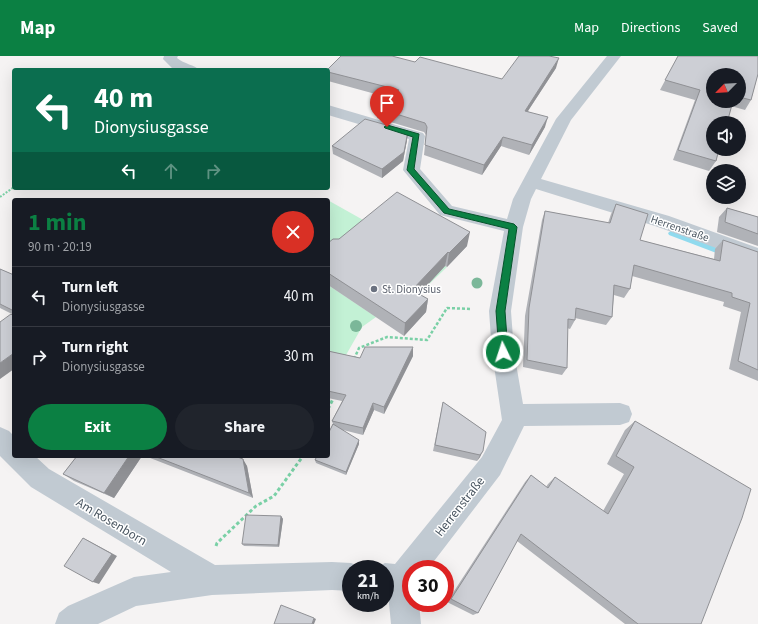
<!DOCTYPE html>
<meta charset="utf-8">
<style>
body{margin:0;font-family:"Source Sans 3",sans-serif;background:#20242c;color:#f1f3f6;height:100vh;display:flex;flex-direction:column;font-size:15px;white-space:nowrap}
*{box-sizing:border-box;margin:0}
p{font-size:13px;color:#9ea1a6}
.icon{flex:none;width:22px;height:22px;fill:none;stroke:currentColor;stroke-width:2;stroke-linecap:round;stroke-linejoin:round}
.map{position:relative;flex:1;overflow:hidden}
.side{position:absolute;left:12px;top:142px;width:318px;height:260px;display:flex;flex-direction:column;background:#171b24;border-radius:4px;box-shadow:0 4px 16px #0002}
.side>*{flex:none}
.guide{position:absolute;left:12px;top:12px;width:318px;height:122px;border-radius:4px;box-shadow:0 4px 16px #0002;background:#0b6e4f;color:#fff;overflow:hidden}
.needle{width:26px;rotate:246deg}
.fabs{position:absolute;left:706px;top:12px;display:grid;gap:8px}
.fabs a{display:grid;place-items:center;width:40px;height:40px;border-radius:50%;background:#171b24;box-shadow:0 4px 16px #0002;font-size:20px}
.speed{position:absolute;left:342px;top:504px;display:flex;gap:8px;font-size:20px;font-weight:700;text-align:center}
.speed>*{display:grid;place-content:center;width:52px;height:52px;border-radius:50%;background:#171b24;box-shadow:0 4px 16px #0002;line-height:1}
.speed small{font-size:10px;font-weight:400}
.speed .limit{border:6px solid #d22;background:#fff;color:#111}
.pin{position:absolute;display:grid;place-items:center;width:34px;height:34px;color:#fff;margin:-41px -17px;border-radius:50% 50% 50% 0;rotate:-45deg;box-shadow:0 0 4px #0007}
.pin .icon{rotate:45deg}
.me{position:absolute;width:44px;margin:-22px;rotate:356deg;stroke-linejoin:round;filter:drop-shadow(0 0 3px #0008)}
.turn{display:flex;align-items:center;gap:14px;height:84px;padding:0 16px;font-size:18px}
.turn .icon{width:52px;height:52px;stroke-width:2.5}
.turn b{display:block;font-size:28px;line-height:34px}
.lanes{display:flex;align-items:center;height:38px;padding:0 16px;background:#0003;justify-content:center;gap:20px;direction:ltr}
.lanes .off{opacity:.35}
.round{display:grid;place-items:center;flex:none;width:42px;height:42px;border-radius:21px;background:#20242c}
.head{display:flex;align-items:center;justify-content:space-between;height:68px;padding:0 16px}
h1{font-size:24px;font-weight:700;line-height:30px;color:#0b8043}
.button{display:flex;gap:8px;margin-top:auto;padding:8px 16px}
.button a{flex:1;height:46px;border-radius:24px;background:#0b8043;color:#fff;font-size:16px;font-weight:700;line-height:46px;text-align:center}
.button a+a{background:#20242c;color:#f1f3f6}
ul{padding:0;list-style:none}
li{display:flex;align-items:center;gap:12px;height:60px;padding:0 16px;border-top:1px solid #363941}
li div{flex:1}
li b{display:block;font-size:15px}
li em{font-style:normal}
header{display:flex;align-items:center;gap:24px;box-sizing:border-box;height:56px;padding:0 20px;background:#0b8043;color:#fff}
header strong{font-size:19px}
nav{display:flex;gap:22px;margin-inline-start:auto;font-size:14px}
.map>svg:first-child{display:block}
.green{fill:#c3f1d5}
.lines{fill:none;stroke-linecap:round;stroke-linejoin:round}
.stream{fill:#90daee;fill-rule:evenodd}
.path-far2{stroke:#7ad0a6;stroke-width:2;stroke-dasharray:2 1.5;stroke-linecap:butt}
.path-far1{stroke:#7ad0a6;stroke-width:2.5;stroke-dasharray:3 2;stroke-linecap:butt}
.path{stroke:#7ad0a6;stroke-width:3;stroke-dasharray:3.5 2.5;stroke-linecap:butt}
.minor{fill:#c1cad2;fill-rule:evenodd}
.tree{fill:#7bb799}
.wall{fill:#b0b2b7;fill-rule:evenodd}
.shaded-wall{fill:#909195}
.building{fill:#cdcfd5;stroke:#909195}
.route{fill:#0b8043;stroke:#07532c}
.worship-dot{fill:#6b7280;stroke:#fff;stroke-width:1.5}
.labels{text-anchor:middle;stroke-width:3;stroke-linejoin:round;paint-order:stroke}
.street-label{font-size:11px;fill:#4a5661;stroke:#fff}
.worship-label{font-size:11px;fill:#5b616d;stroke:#fff;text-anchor:start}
.near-street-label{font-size:13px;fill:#4a5661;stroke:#fff}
</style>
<header>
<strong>Map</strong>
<nav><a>Map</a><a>Directions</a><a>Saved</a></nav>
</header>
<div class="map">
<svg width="758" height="568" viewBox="0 0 758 568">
<rect width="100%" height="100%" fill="#f5f3f3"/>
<path class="green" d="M324,142L447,211L420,237L356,197L328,202V144H322Z
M328,229L376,261L362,271L342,306L328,303Z"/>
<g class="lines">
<path class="stream" d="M672,174L722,193L723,195L719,198L669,179L668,177Z"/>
<path class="path-far2" d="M0,141L14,131"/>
<path class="path-far1" d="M354,303L359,292L387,281L427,284L447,252L471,253"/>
<path class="path" d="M328,353L334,341
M216,490L217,487L256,450L274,440L303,400"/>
<path class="minor" d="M164,0H178L177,2C184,8 195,9 199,14L173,13L163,3Z
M607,0H621L571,64L541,123L669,160L758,192V207L655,170L536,133L531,143L523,171L511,255L514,296L523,348L620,347L629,350L632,358L629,366L620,369L524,370L500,419L428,513H411V547H419L421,568H391L388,537H385V513H374L375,512L385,507L395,508L482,401L502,364L492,296L489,255L504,175L440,159L403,114L409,83L328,59V49L423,77L425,80L420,113L452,150L507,163L513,143L556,63Z
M0,371L9,375L14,380V400H35L49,413L215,509L332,506L351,507L361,511L362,513H351V535L332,534L212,539L136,550L98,568H55L59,557L68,550L134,521L171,516L31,431L0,400Z"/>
</g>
<g class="tree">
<circle cx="477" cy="227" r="5.5"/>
<circle cx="356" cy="270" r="6"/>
</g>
<path class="wall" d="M678,0H758V18L751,44L745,54L731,50L727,67H713V93H719L716,105L709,115L673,104L695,44L660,34ZM713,19H739V45H713Z
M415,6L502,23L556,12L528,55L545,71L529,99L501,90L482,119L424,99L426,79L424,76L377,62V52L390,42L328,25V14Z
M407,84L403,105L382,122L333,98L332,90Z
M616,148L640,184L714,203L715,193L723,184L758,196V325L729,313L741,256L723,250L724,246L632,220L630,233L624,242L614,239L612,261L606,269L575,262V264L570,273L567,272V312L562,319L523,311L525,260L542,164L545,155L608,167L611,158Z
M727,152L758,161V190L717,176L719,161Z
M328,187L467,190L447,211L445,210L419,238L428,243L426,256L404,280L328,229Z
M0,213L14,219V259L0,252Z
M328,295L360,302L413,300L384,358L374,354L363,379L343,374L359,388L346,419L316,407L315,404L333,368L332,365L342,345L328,342Z
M443,346L486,376L480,401L477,405L433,395Z
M635,365L701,568H625L517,485L478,557L473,559L447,546L525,426L531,419L546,431L548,428L555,421L603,455L624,418L607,408L625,374Z
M77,400H142L114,442L74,425L63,418Z
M145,400H235L247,410L253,442Z
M281,460L283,463L279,491L244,490L242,488Z"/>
<path class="shaded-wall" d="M559,2L556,12L522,64L525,55Z
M548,61L545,71L529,99L532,89Z
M408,75L407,84L403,105L382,122V113Z
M503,81L501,90L482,119L484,109Z
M470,176L467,190L447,211L449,197Z
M448,196L445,210L411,247L412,234Z
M428,243L426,256L404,280L405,267Z
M413,291V300L384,358V351Z
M14,297V313L0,323V307Z
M373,347L374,354L363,379V372Z
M359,384V388L346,419V416Z
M483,395L480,401L477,405L480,399Z
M129,400H142L114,442L104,437Z
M243,403L247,410L253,442L249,437Z
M281,460L283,463L279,491L278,489Z
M83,482L89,485L117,500L99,528L93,526Z
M314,562L316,563L314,568H312Z"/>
<path class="building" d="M341,0H392L415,6L420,1L502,23L519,0H549L559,2L525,55L548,61L532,89L503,81L484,109L425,89L427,71L425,67L377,52L399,34L328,16V14H327Z
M678,0H758V18L751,44L739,41V19H713V45H733L727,67H713V93H719L716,105L678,94L700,34L665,24Z
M365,63L408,75L404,96L382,113L332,90Z
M397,136L470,176L449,197L448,196L412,234L428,243L405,267L328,217V187L333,183H339Z
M616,148L648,158L640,184L720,205L723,184L758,196V314L738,305L750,247L732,241V237L634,209L630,233L614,229L612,261L576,252L575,264L568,263L567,312L527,304L529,252L545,155L610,167Z
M727,152L758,161V178L725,166Z
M0,213L14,219V255L0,248Z
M11,258L14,261V297L0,307V266Z
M365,291H413L384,351L373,347L363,372L332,365L346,339L328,335V295L360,302Z
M443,346L486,376L483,395L480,399L435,389Z
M635,365L751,433L742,462L701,568H638L521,478L478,557L451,543L531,419L548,432L555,421L608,458L634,411L616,400Z
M333,368L359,384L346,416L315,404L317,400H328V378Z
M77,400H129L104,437L63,418Z
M154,400H235L243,403L249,437Z
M246,459L281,460L278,489L242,488Z
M83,482L112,498L93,526L64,510Z
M281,549L314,562L312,568H274Z"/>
<path class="route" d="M387,69L419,78L414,113L449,153L514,168L517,171L505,255L508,296L507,299H500L499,296L496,255L509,173L444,157L407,114L413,81L385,72L384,71Z"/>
<circle class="worship-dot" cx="374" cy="233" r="4"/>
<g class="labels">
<g class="street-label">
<text transform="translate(680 172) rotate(19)" y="4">Herrenstraße</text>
</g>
<g class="worship-label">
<text x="382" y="237">St. Dionysius</text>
</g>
<g class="near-street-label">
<text transform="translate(459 450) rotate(-52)" y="5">Herrenstraße</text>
<text transform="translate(112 465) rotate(31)" y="5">Am Rosenborn</text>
</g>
</g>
</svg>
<div class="fabs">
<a><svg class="needle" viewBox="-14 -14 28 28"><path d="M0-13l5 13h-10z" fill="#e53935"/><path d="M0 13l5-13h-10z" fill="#9ea1a6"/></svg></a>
<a><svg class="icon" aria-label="sound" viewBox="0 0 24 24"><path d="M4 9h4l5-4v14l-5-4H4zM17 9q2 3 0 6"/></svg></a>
<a><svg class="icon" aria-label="layers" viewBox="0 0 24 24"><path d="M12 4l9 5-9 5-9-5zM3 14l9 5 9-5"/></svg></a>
</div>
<div class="speed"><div>21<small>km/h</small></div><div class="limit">30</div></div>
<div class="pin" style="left:387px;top:71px;background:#d93025"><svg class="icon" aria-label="arrive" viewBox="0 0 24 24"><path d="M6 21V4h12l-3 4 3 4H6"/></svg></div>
<svg class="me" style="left:503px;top:296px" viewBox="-20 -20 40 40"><circle r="17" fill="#0b8043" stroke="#fff" stroke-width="3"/><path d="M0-11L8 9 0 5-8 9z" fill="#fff"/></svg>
<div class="guide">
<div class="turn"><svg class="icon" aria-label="left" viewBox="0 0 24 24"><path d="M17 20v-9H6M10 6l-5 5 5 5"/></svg><div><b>40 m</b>Dionysiusgasse</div></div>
<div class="lanes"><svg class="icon" aria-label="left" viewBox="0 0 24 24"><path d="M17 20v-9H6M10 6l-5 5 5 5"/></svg><svg class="icon off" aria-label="ahead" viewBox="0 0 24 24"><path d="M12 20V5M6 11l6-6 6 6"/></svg><svg class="icon off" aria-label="right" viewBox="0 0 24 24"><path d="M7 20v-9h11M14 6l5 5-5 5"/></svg></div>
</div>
<section class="side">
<div class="head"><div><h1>1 min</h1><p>90 m · 20:19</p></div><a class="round" style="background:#d93025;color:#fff"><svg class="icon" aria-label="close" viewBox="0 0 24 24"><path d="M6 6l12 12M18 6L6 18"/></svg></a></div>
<ul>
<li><svg class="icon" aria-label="left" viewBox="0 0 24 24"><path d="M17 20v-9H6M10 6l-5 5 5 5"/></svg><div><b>Turn left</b><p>Dionysiusgasse</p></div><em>40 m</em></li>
<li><svg class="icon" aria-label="right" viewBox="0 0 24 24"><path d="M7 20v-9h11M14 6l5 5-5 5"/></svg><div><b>Turn right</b><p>Dionysiusgasse</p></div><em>30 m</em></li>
</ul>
<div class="button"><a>Exit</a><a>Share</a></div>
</section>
</div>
